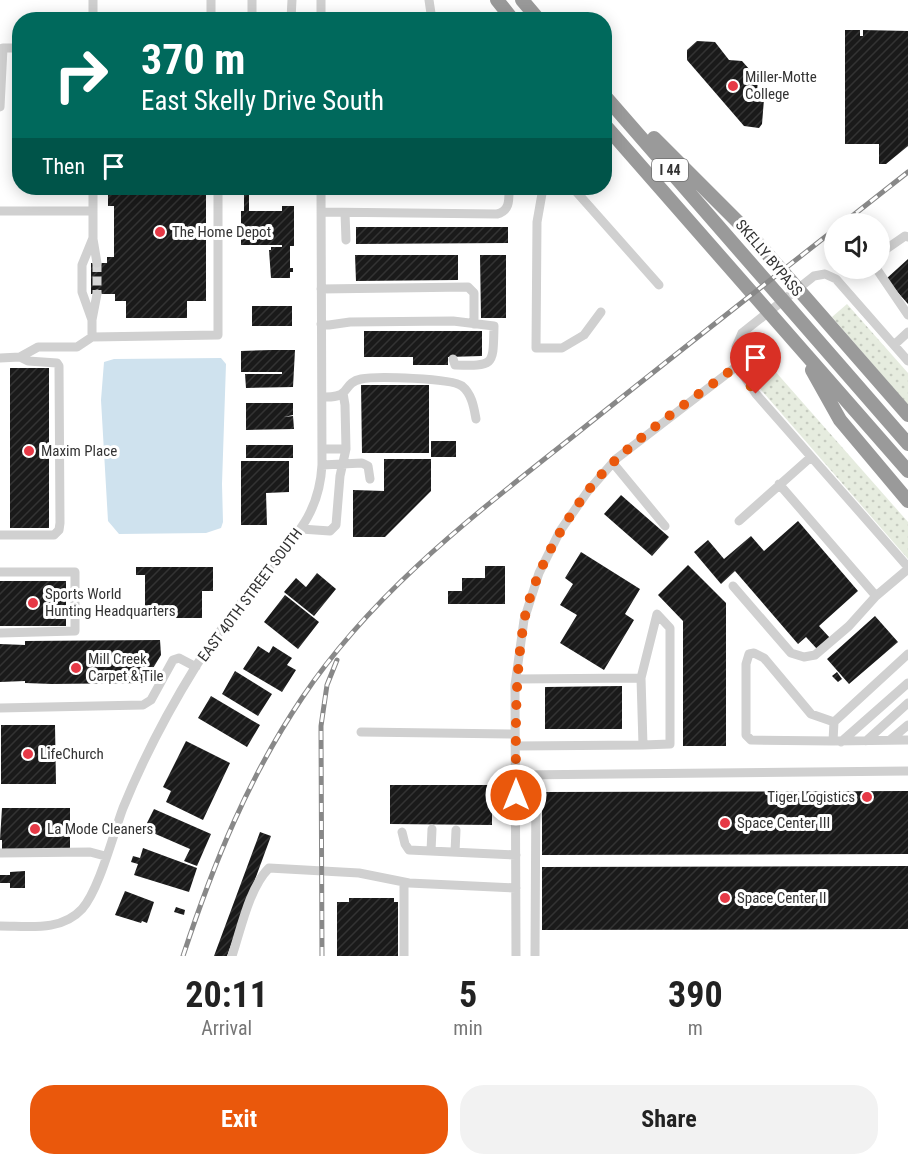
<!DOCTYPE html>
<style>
body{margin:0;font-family:"Roboto Condensed",sans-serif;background:#f2f2f2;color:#222;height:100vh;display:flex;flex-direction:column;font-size:22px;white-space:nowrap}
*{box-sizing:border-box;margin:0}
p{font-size:20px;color:#767676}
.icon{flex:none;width:33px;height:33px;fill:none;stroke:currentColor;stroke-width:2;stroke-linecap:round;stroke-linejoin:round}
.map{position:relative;height:956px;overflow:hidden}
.details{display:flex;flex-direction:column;background:#fff;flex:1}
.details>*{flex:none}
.top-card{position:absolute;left:12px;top:12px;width:600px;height:183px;border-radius:24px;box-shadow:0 3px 15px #0003;background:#00695c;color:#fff;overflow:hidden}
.fabs{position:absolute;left:824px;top:213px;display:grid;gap:12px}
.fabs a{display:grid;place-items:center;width:66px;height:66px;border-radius:50%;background:#fff;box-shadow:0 3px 15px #0003;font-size:30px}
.pin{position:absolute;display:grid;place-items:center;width:51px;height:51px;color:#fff;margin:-62px -26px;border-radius:50% 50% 50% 0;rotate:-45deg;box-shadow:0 0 6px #0007}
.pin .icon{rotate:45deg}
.me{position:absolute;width:66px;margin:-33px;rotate:0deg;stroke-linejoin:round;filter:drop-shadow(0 0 4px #0008)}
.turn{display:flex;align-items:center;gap:21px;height:126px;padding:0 30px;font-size:27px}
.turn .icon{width:78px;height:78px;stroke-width:2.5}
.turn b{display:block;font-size:42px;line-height:51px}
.then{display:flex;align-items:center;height:57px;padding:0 30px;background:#0003;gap:12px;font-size:22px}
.eta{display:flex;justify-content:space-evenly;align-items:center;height:102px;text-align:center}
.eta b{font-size:36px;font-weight:700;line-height:42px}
.action{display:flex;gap:12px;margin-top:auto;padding:12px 30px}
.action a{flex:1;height:69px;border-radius:24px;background:#ea580c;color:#fff;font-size:24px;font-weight:700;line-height:69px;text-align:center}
.action a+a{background:#f2f2f2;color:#222}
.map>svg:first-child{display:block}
.grass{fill:url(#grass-dots)}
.water{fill:#cfe2ee}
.building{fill:url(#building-hatch)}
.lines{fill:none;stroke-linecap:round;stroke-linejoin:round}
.minor-tunnel{stroke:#d6d6d6;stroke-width:9;stroke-dasharray:9 4.5;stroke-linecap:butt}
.minor{stroke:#d0d0d0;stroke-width:9}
.highway{stroke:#9a9a9a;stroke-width:14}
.rail-casing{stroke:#888;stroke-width:5}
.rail{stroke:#fff;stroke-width:3;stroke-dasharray:9;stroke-linecap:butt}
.route{stroke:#ea580c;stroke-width:10;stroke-dasharray:0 18}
.poi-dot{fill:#e63946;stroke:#fff;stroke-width:2}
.labels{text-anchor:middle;stroke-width:6;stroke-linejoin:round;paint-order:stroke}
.shield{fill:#fff;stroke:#707070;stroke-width:1.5}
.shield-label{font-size:14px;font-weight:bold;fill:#333}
.poi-label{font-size:15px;fill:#333;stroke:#fff;text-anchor:start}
.street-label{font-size:15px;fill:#333;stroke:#fff}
</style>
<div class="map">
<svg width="908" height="956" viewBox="0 0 908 956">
<defs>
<pattern id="grass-dots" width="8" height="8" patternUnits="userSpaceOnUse" patternTransform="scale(1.5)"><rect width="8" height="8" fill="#e6ecdf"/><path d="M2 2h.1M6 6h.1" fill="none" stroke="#c6cbc0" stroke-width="1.8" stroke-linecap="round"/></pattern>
<pattern id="building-hatch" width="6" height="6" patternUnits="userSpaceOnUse" patternTransform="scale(1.5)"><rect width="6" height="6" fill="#1a1a1a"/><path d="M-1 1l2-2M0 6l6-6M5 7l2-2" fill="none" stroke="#333"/></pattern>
</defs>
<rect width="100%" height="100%" fill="#fff"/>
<path class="grass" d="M847,304L908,373V405L832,317Z
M774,370L908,522V559L755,383Z"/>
<path class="water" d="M221,358L226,364L222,484L223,522L221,528L206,533L119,534L108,521L101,400L104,362L114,359Z"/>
<path class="building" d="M845,30H860V36H863V30L908,31V146L886,164H879V144H845Z
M697,41L715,42L729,60L742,61L758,79L757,92L764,99L762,124L759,128L744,126L687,60V50Z
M108,188H206V301H187V318H126V301H115V294H91V263H107V257H114V206H108Z
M244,188H249V211H282V206H294V246H290V268H293V272H290V278H271L269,250H271V247H282V245H241V211H244Z
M282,188H295V191H282Z
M356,227H508V243L356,244Z
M355,255H458V280L356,281Z
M480,255H506V318H481Z
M908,259V304L886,279Z
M252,306H292V326H252Z
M364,331H482V356L448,357V365H413V357H364Z
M272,350H295L293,387L246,388L245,374H282V372H241V351Z
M10,368H49V528H10Z
M361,385H429V453H362Z
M246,403H293V415L284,417L293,416L294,429L246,430Z
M431,441H456V457H431Z
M246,445H293V458H246Z
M384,459H431V491L385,537H353V490L384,491Z
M241,461H289V492L266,493L267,525H241Z
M621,495L669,537L652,556L604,514Z
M798,521L858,591L819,626L830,638L817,649L806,637L798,644L735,571L721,584L694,552L708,540L724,559L751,536L764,551Z
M581,552L640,589L625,614L634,620L604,670L560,643L577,615L560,605L573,584L565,578Z
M688,565L726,603V746H683V621L658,595Z
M485,566H505V604H448V591H462V578H485Z
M136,567H213V591H202V618H145V575H136Z
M317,573L336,589L314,616L284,592L296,578L306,587Z
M0,581H66V626H0Z
M285,595L319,622L298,649L264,622Z
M875,616L898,642L849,684L827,659Z
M160,640L161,655L144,683L52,684L25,683V681L0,682V644L25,645V641Z
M258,646L269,653L273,646L292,658L287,665L296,670L282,692L243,669Z
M235,671L272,694L258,716L222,694Z
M837,672L842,679L838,682L832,676Z
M622,686V729H545V687Z
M211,696L260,725L247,747L198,718Z
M1,725H55L56,784H1Z
M186,741L230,763L203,820L166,802L171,791L163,787Z
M390,785H492V825L390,824Z
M908,791V854L542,855V792Z
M2,808H70V850H2V840H0Z
M154,809L211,834L197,866L184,861L190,849L144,829Z
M260,832L271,836L227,956H214Z
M143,848L197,868L189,892L134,875L138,864L131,862L133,856L140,858Z
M908,866V929L542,930V867Z
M25,871V888H10V883H0V875H10V872Z
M125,891L154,902L147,923L142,921L141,923L115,915Z
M349,898H394V902H398V956H337V902H349Z
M176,907L185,910L184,915L174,912Z"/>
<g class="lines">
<path class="minor-tunnel" d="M97,263V294"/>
<path class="minor" d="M252,0V20
M321,0V20
M429,0L432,20
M291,19L292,0
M93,20V0
M211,20V0
M277,20H292
M0,107L3,48H20
M543,188L537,222L536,348H562L584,335L601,312
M573,188L659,285
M0,211H93
M321,212L497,214C510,211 509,200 509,188
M345,213L346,240
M93,239L97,263
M879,254L905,236L908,237
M876,268L908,315
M321,289L468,287L474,293V324
M92,320L97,294
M321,324L329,325L350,322L453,321L494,326C493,366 495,366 455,365L453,359
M92,337V320L82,292V265L93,238V188
M894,345L908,332
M0,358L20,357L38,347H77L92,337L218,335V188
M908,361L836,279L825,274L814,276L742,333L736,347L737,366L756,394L908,567
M322,397C328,397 338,398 344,392C349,386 351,381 361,379C376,376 451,378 462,386C472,394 474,408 476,419
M322,449H346L345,405L343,393
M613,463L665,526
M322,465L362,463L368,466L370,479
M779,484L876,596
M739,521L811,457
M301,529L330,531L336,525L340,476L346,449
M0,535H54L59,530L60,523L59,366L57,363L28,361L20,357
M0,572H75V631L0,633
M733,586L791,653L804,657L815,655L849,626L876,596L908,569
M908,654L834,722L833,741L908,740
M641,678L657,614L670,628V744L643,745
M0,708L143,705L151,700L173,660L179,658L196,667
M361,732L515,734
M890,740L908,725
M833,741L751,740L746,735V664L749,654L754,653L764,658L811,714L834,722
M866,741L908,703
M841,742L908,683
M515,746L643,745L641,678L516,679
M516,775L908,771
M402,832L405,844L409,850L516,855
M431,851L432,829
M455,852L456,830
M0,853L90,852L105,856
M404,882V956
M0,926C28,926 61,932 82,909C99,890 113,835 123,808C143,759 168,711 196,666C215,637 236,609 258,581C289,541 319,520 322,465L321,188
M232,956C241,929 249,888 269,868L359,873L409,883L516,888
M516,956L515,685L524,620L539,573L560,531L588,491L616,459L737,366
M535,956L536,775"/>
<path class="highway" d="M497,0L513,20
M522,0L539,20
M604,95L908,444
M604,124L908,471
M654,138L749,233L908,415
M812,370L840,420L908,501"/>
<defs>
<path id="rail" d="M842,224L908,172
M183,956C213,865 248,778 302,698C373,592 473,516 571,438C658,368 746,299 834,230
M322,956L321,726L327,685L337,660"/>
</defs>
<use href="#rail" class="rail-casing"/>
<use href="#rail" class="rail"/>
</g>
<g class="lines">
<path class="route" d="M516,795C516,737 514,680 524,622C532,571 579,492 618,458C654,425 698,395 737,366L756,394"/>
</g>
<g class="poi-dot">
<circle cx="733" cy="86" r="6"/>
<circle cx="160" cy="232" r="6"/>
<circle cx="29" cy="451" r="6"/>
<circle cx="33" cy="603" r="6"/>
<circle cx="76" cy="668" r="6"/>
<circle cx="28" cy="754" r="6"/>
<circle cx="867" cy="797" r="6"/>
<circle cx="725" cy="823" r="6"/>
<circle cx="35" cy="829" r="6"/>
<circle cx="725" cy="898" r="6"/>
</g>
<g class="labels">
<rect class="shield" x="652" y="159" width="36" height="22" rx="4.5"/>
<g class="shield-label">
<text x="670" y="175">I 44</text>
</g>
<g class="poi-label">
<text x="745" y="82">Miller-Motte<tspan x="745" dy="17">College</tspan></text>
<text x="172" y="237">The Home Depot</text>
<text x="41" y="456">Maxim Place</text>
<text x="45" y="599">Sports World<tspan x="45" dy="17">Hunting Headquarters</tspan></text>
<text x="88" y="664">Mill Creek<tspan x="88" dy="17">Carpet &amp; Tile</tspan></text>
<text x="40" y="759">LifeChurch</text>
<text x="855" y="802" text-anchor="end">Tiger Logistics</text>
<text x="737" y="828">Space Center III</text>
<text x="47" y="834">La Mode Cleaners</text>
<text x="737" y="903">Space Center II</text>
</g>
<g class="street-label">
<text transform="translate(769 258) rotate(50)" y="5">SKELLY BYPASS</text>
<text transform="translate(250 595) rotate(-53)" y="5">EAST 40TH STREET SOUTH</text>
</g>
</g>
</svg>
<div class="fabs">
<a><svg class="icon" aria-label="sound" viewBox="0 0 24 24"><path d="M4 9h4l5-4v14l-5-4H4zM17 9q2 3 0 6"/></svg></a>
</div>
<div class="pin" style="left:756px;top:394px;background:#d93025"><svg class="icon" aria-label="arrive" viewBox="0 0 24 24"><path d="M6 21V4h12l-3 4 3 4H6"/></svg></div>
<svg class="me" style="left:516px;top:795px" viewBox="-20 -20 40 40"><circle r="17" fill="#ea580c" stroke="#fff" stroke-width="3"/><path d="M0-11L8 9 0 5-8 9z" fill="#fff"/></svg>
<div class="top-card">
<div class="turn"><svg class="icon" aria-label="right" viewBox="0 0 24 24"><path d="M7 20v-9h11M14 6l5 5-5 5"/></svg><div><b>370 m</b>East Skelly Drive South</div></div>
<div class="then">Then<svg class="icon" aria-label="arrive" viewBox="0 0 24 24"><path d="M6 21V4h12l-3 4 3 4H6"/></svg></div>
</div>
</div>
<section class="details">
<div class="eta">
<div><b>20:11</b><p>Arrival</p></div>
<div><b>5</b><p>min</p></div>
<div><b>390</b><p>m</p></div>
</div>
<div class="action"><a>Exit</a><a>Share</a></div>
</section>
